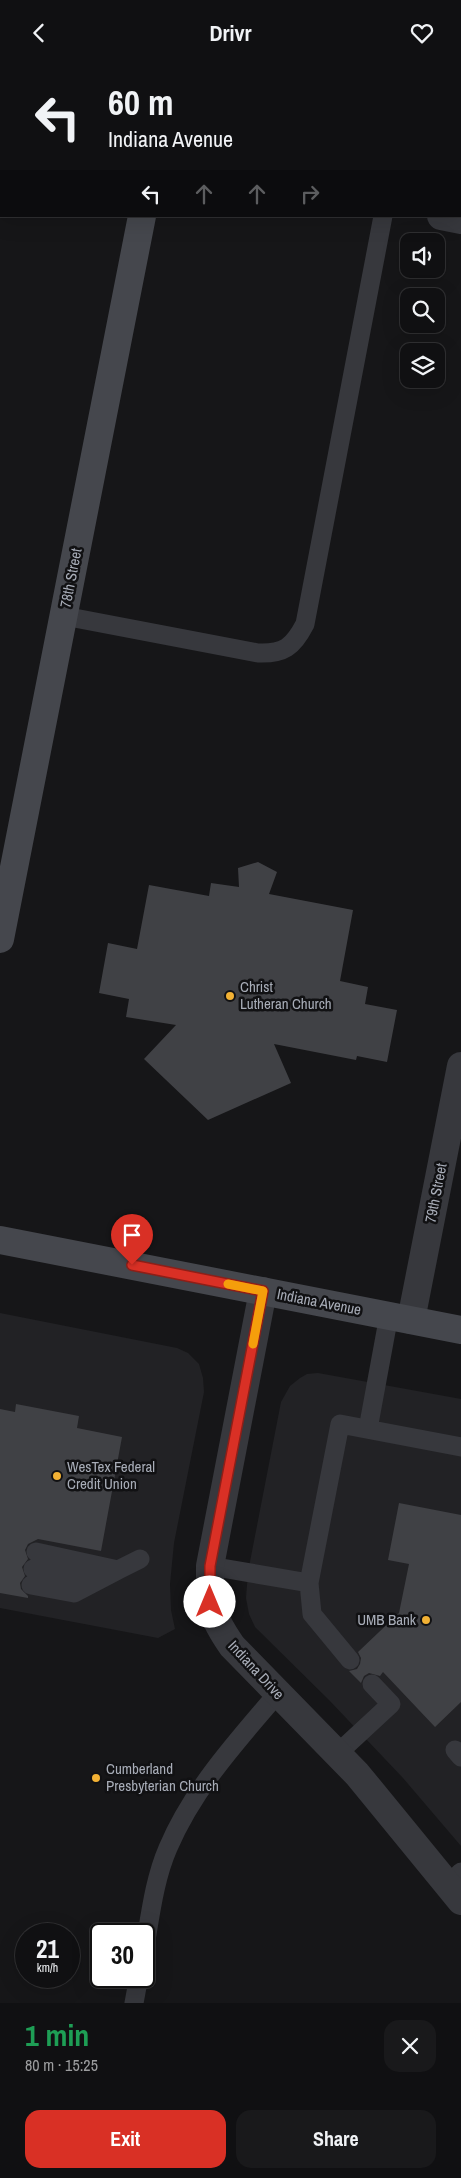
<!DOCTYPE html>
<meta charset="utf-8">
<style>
body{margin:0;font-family:"Archivo Narrow",sans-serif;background:#19191b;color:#f1f3f6;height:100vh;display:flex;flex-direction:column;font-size:19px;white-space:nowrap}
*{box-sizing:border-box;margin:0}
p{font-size:16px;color:#9c9d9f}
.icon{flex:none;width:28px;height:28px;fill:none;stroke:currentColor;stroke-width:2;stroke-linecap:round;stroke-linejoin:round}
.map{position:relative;height:1938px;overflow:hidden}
.sheet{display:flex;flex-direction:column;background:#101012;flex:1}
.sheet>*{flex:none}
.hud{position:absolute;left:0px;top:0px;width:461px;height:152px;box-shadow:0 5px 20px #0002,0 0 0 1px #303032;background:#101012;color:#f1f3f6;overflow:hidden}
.buttons{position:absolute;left:400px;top:168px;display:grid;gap:10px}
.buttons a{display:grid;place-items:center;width:45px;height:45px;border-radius:10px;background:#101012;box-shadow:0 5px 20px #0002,0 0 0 1px #303032;font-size:25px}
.speed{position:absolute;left:15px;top:1858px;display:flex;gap:10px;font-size:25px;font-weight:700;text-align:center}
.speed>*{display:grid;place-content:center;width:65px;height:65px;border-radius:50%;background:#101012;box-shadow:0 5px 20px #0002,0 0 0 1px #303032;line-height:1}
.speed small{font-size:12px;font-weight:400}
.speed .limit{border:2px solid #111;border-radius:8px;background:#fff;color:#111}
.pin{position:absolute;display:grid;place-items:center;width:42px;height:42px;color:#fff;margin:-51px -21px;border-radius:50% 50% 50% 0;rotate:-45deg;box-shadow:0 0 5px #0007}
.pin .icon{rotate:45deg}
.me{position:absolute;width:55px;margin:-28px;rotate:0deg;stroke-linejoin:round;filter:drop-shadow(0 0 4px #0008)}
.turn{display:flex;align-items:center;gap:18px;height:105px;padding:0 25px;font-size:22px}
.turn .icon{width:65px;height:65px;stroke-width:2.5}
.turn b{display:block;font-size:35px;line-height:42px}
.lanes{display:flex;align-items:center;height:48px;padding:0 25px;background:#0003;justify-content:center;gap:25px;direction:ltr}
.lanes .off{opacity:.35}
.round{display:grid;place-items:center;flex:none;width:52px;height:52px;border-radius:15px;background:#19191b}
.head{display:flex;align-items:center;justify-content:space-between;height:85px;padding:0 25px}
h1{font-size:30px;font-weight:700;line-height:38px;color:#1e9e55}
.primary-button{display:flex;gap:10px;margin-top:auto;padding:10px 25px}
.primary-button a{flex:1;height:58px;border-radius:15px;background:#d93025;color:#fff;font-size:20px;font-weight:700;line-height:58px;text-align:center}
.primary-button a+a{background:#19191b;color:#f1f3f6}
header{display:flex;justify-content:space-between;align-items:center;height:65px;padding:0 25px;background:#101012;font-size:22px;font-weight:700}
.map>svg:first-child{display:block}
.built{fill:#222225}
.building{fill:#404145}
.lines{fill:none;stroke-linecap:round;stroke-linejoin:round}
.lane{stroke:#37383d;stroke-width:19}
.street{stroke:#37383d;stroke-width:28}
.secondary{stroke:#45474d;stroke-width:28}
.route-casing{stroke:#8d1f18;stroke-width:12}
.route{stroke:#d93025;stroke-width:9}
.slow{stroke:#f59e0b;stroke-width:9}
.poi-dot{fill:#f2b134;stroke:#111113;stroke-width:2}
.labels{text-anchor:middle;stroke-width:5;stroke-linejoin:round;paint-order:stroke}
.street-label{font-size:15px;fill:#a8adb8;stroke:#111113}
.poi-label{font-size:15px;fill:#a8adb8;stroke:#111113;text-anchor:start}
</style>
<header><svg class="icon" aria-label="back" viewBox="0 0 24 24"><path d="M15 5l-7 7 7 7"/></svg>Drivr<svg class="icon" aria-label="heart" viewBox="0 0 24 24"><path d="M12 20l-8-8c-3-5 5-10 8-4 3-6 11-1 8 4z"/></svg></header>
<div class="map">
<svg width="461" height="1938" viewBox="0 0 461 1938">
<rect width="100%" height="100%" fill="#161618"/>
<path class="built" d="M0,1248L177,1283L188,1288L199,1299L203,1313L204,1327L174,1478L170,1519L171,1545L175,1564L158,1573L0,1543Z
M318,1308L461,1334V1781L403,1713L329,1635L255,1562L249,1549L246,1533L248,1507L281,1337L290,1321L300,1313L307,1309Z"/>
<path class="building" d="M258,797L277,807L269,829L353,845L340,916L368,922L365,939L397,945L387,997L357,991L356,995L274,979L291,1018L208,1055L144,994L176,960L126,952L129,934L99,928L108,878L137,884L149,820L209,831L211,818L239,822L238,803Z
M16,1339L79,1351L77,1363L122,1372L101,1486L38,1474L28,1479L25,1485L28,1494L22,1502L25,1511L20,1518L21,1524L28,1531V1533L0,1528V1344L15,1347Z
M399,1438L461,1450V1637L435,1662L383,1607L380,1611L369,1608L364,1611L361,1618L349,1606L357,1604L360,1599L361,1593L358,1587L399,1548L409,1499L388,1495Z"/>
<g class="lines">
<path class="lane" d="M410,1L411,0
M64,551L258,588C284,589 293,582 305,559L383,151
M368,1364L389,1250
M36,1487L118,1505L140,1494
M210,1501L309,1518L340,1359L461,1382
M33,1504L74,1512L102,1508
M309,1518L312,1549L350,1595
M31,1520L74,1528L118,1505
M455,1685L461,1692
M337,1689L391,1639L372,1619
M448,1820L461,1807
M144,1887C150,1853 154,1815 168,1783C193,1724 237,1676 278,1628
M134,1938L139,1911"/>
<path class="street" d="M0,67H1
M441,151L461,155
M263,1226L210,1501C210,1539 209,1548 232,1581L357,1709L461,1836
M411,1255L461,1001"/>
<path class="secondary" d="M171,1V0
M0,874L142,151
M0,1175L461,1265"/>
</g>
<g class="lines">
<defs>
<path id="route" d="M132,1200L263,1226L210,1501V1537"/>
</defs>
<use href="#route" class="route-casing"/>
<use href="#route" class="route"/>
<path class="slow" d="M228,1219L263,1226L253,1279"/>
</g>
<g class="poi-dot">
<circle cx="230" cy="931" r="5"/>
<circle cx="57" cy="1411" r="5"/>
<circle cx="426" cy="1555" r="5"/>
<circle cx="96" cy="1713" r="5"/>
</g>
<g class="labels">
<g class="street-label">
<text transform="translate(71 513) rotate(-79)" y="5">78th Street</text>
<text transform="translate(436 1128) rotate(-79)" y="5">79th Street</text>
<text transform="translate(319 1237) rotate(11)" y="5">Indiana Avenue</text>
<text transform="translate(256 1605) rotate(47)" y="5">Indiana Drive</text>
</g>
<g class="poi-label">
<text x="240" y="927">Christ<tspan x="240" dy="17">Lutheran Church</tspan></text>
<text x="67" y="1407">WesTex Federal<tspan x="67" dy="17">Credit Union</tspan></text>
<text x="416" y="1560" text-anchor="end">UMB Bank</text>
<text x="106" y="1709">Cumberland<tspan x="106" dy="17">Presbyterian Church</tspan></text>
</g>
</g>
</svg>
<div class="buttons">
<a><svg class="icon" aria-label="sound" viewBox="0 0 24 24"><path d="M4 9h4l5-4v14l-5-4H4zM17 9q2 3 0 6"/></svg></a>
<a><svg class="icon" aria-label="search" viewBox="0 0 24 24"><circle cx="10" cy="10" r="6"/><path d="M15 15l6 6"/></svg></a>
<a><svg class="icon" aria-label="layers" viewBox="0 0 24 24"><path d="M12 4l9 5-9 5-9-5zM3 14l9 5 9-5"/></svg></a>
</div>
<div class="speed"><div>21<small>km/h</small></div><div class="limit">30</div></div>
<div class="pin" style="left:132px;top:1200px;background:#d93025"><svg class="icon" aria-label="arrive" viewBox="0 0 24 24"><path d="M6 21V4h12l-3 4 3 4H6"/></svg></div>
<svg class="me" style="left:210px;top:1537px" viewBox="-20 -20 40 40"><circle r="19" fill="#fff"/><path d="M0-13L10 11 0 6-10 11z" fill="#d93025"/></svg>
<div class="hud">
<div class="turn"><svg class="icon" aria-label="left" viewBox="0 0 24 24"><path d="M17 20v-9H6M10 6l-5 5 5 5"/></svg><div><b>60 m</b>Indiana Avenue</div></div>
<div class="lanes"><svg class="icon" aria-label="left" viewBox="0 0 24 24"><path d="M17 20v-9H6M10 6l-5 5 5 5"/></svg><svg class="icon off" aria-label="ahead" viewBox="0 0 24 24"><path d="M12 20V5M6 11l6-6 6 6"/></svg><svg class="icon off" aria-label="ahead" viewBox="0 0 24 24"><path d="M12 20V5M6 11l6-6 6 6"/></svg><svg class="icon off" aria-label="right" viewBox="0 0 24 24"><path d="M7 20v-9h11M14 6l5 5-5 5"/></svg></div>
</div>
</div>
<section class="sheet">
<div class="head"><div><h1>1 min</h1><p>80 m · 15:25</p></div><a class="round"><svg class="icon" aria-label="close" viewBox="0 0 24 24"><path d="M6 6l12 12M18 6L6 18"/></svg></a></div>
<div class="primary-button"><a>Exit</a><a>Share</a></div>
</section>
